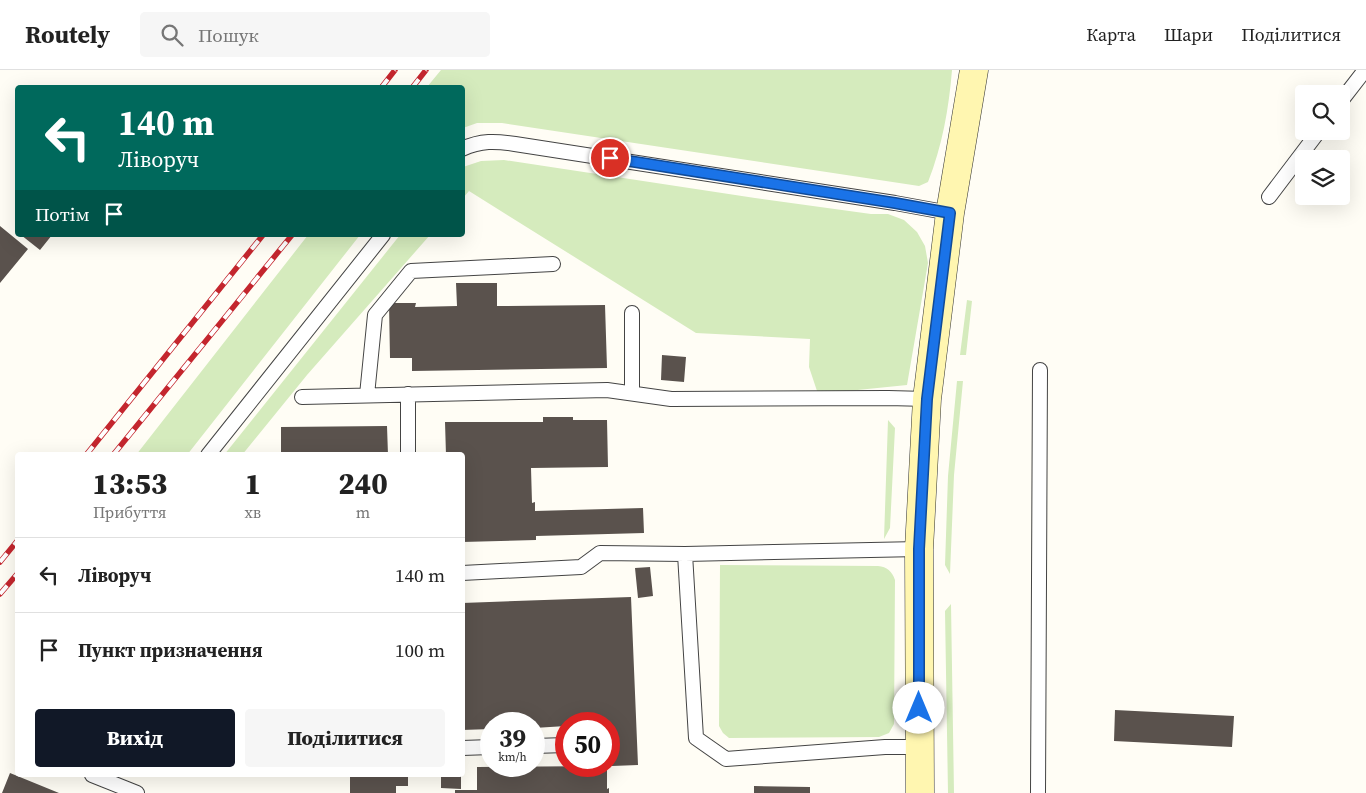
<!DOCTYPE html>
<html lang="uk">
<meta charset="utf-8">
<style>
body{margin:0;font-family:"Source Serif 4",serif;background:#f6f6f6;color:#222;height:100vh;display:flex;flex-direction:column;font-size:19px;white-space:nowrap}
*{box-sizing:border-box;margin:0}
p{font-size:16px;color:#767676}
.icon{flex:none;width:28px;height:28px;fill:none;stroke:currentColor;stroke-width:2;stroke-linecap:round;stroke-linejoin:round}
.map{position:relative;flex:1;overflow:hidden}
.sheet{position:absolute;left:15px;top:382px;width:450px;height:325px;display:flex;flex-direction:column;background:#fff;border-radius:5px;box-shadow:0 5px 20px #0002}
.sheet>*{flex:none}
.banner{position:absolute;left:15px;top:15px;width:450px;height:152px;border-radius:5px;box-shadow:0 5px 20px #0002;background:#00695c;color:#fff;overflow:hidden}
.fabs{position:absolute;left:1295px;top:15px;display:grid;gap:10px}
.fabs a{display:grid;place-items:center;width:55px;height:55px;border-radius:5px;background:#fff;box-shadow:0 5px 20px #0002;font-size:25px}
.speed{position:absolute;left:480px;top:642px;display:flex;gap:10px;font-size:25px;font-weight:700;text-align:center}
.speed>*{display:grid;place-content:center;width:65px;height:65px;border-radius:50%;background:#fff;box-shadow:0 5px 20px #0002;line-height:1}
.speed small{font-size:12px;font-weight:400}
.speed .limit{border:8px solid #d22;background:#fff;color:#111}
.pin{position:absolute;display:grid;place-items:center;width:42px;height:42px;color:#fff;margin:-21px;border:2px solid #fff;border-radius:50%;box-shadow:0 1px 5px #0007}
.me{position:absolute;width:55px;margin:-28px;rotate:0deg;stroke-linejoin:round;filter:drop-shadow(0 0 4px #0008)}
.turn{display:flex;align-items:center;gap:18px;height:105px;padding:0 20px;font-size:22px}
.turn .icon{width:65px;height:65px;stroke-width:2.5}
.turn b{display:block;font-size:35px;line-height:42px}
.then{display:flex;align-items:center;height:48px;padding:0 20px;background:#0003;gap:10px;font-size:19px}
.eta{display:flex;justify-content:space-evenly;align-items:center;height:85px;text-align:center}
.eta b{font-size:30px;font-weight:800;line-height:35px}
.button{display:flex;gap:10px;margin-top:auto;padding:10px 20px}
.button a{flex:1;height:58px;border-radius:5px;background:#111827;color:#fff;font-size:20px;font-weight:800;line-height:58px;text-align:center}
.button a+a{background:#f6f6f6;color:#222}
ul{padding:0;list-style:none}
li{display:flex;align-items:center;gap:15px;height:75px;padding:0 20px;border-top:1px solid #e0e0e0}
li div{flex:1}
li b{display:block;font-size:19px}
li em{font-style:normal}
header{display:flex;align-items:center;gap:30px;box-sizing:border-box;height:70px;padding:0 25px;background:#fff;border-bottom:1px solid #e0e0e0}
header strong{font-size:24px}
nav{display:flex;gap:28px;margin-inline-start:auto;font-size:18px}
.search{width:350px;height:45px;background:#f6f6f6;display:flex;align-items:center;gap:12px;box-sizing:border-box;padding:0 18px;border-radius:5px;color:#767676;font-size:19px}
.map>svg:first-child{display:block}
.green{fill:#d5ebbd}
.building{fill:#5a524d}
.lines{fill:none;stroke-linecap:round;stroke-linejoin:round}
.lane-casing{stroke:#444;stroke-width:16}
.secondary-casing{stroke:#333;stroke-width:29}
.lane{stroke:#fff;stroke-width:14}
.secondary{stroke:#fff6b0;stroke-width:28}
.rail-casing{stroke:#c4262e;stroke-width:5.5}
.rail{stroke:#fff;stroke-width:4;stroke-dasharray:11;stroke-linecap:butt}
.route-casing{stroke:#114b97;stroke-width:12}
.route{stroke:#1a73e8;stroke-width:9}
</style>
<header>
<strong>Routely</strong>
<div class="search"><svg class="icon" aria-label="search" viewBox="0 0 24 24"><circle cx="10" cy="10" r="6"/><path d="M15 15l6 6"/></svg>Пошук</div>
<nav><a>Карта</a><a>Шари</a><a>Поділитися</a></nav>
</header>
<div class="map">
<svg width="1366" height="723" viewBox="0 0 1366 723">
<rect width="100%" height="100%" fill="#fffdf5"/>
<path class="green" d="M441,0H952C949,38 942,77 928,112L919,116L502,53H477L463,58L462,18L427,17Z
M504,90L755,128L871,144H888L904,150L917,162L925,176L928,193L907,315L818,324L809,297L810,269L696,263L469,121L463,128V97L481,91Z
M308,165H360L187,385H136Z
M400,165H430L307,305L242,385H224Z
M967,230L972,231L966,285H960Z
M957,311H963L954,405L950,504L945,495L948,406Z
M888,350L895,358L890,458L884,469Z
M720,495L878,496C887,497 892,501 895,510L894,654L889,663L879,667L729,668L723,663L719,656Z
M951,534L954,723H948L945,541Z"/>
<path class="building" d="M0,156L28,179L0,213Z
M21,165H52L40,180Z
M456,213H497V236L605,235L607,298L412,301V288H390L389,233H416L415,237L457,236Z
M662,285L686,287L684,312L661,310Z
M543,347H573V350H607L608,397L531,398L532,433L535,432V441L643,438L644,463L536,466V470L462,472V385H446L445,352H543Z
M387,356L388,385H281V357Z
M650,497L653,526L638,528L635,498Z
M631,527L638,695L612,696L610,655L609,654H566V656L534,658V654H491V659L462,660V533Z
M1115,640L1234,646L1232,677L1114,671Z
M607,696V719L609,718V723H455V720H477V697Z
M10,703L59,723H2Z
M350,705H408V716H396V723H350Z
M441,705H461V719L441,718Z
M754,716L810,717V723H754Z"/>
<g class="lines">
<defs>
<path id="lane" d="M1341,31L1365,0
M462,79C481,70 496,71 515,74L895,133L950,143
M1269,127L1319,61
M632,323V243
M367,325L375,245L411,201L553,194
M302,327L607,320L671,329L888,328L927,329
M208,385L383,165
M408,385V324
M685,484L696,668L726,689L885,677H919
M462,503L581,497L600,483L685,484L919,479
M534,676L566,675
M462,678L491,677
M92,705L137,723
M1038,723L1040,300"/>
<path id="secondary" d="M920,723L919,479L927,329L950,143L974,0"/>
</defs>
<use href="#lane" class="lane-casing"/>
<use href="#secondary" class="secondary-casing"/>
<use href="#lane" class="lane"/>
<use href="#secondary" class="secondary"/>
<defs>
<path id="rail" d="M381,18L395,0
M412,18L426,0
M86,385L263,165
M113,385L292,165
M0,492L18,470
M0,524L18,503"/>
</defs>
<use href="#rail" class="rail-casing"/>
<use href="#rail" class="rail"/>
</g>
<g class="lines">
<defs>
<path id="route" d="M610,88L895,133L950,143L927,329L919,479V638"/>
</defs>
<use href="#route" class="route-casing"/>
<use href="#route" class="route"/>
</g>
</svg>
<div class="fabs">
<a><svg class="icon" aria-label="search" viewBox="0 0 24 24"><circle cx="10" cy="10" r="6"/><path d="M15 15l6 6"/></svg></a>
<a><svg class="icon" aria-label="layers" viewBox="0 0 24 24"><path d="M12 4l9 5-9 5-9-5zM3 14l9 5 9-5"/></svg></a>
</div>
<div class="speed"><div>39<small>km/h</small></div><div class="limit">50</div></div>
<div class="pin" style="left:610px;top:88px;background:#d93025"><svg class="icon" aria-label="arrive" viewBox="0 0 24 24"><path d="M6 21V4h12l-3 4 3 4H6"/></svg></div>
<svg class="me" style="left:919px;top:638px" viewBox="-20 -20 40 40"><circle r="19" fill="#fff"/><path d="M0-13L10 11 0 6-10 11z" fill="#1a73e8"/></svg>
<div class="banner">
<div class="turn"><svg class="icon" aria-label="left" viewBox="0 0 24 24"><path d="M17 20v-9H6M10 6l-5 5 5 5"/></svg><div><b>140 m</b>Ліворуч</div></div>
<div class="then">Потім<svg class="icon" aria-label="arrive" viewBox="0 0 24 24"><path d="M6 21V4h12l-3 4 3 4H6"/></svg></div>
</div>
<section class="sheet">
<div class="eta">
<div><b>13:53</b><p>Прибуття</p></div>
<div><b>1</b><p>хв</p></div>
<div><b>240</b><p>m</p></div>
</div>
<ul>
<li><svg class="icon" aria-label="left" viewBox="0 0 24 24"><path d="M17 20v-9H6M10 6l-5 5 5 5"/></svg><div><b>Ліворуч</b></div><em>140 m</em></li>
<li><svg class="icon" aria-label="arrive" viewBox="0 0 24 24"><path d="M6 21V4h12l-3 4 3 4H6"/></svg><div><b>Пункт призначення</b></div><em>100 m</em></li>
</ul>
<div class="button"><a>Вихід</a><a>Поділитися</a></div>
</section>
</div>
